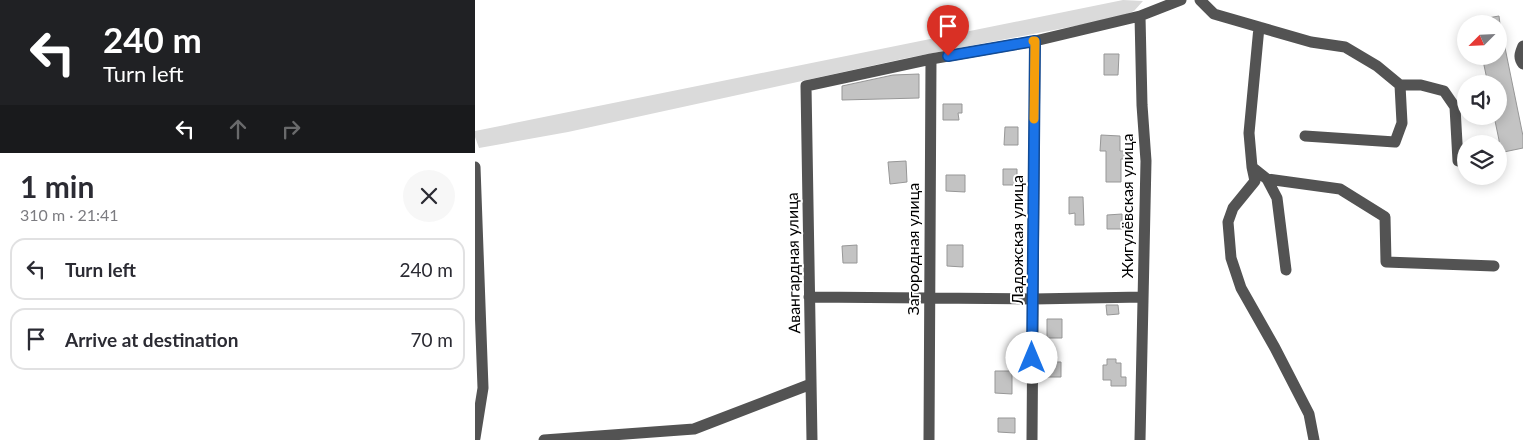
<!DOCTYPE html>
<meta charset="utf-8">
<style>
body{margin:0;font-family:Lato,sans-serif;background:#f7f7f7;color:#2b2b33;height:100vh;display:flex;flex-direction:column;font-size:19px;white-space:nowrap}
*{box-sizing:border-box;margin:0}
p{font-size:16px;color:#7c7c81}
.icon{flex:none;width:28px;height:28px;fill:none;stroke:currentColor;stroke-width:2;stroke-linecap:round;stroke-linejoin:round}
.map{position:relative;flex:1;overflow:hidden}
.drawer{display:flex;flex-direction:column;background:#fff;width:475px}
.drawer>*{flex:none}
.hud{background:#202124;color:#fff;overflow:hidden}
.needle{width:32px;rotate:246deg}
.controls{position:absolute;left:982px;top:15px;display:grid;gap:10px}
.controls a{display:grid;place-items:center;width:50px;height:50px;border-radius:50%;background:#fff;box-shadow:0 2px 12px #0003;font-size:25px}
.pin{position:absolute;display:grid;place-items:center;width:42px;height:42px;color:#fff;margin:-51px -21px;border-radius:50% 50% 50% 0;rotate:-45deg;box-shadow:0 0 5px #0007}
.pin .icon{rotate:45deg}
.me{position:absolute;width:55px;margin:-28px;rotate:0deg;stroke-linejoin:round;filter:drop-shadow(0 0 4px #0008)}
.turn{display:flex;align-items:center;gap:18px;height:105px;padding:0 20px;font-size:22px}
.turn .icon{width:65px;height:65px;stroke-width:2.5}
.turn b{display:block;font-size:35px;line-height:42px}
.lanes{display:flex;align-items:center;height:48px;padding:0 20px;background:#0003;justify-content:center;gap:25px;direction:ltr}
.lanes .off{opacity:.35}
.round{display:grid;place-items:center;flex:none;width:52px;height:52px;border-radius:26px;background:#f7f7f7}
.head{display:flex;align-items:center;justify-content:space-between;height:85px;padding:0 20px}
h1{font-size:30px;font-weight:700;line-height:38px}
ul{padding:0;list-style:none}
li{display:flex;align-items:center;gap:15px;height:62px;margin:0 10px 8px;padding:0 10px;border:2px solid #e1e1e2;border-radius:15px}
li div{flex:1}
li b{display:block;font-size:19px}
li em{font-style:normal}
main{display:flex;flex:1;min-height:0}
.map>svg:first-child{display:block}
.green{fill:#dadada}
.building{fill:#c3c3c3;stroke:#979797}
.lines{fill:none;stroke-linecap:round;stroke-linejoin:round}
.minor{stroke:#535353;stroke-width:11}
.route-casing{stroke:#114b97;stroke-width:12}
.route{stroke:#1a73e8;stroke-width:9}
.slow{stroke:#f59e0b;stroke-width:9}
.labels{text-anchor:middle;stroke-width:4;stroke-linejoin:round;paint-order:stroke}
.street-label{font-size:16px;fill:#000;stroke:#fff}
</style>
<main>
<section class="drawer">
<div class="hud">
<div class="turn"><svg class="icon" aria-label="left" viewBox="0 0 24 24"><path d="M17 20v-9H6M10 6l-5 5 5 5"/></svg><div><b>240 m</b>Turn left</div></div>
<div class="lanes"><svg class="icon" aria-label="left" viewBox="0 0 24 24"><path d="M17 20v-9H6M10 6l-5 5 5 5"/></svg><svg class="icon off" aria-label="ahead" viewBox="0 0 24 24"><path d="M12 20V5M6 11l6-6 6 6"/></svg><svg class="icon off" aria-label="right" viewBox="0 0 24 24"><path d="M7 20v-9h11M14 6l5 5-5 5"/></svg></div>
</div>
<div class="head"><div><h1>1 min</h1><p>310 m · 21:41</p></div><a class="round"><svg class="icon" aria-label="close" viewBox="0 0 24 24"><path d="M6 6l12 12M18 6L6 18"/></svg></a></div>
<ul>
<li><svg class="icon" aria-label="left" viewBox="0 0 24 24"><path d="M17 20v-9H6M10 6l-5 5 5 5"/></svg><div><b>Turn left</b></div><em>240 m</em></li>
<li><svg class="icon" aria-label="arrive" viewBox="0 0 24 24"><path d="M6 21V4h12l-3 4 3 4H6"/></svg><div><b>Arrive at destination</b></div><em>70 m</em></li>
</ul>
</section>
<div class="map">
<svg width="1048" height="440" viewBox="0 0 1048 440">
<rect width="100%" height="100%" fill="#fff"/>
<path class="green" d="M648,0L668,1L659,11L642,18L432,58L93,132L4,148L0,137V131Z"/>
<path class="building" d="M1024,16L1025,24H1001V20Z
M1024,33H1027L1048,136V148L1024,153V140L1019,116H1024V84H1013L1007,56H1024Z
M629,54H644L643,75H629Z
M444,74V98L367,100V86L418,75Z
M468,104H487V113H483L484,120H468Z
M530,127H543V145H529Z
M626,135L645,136V151H651V159H646V182H631V151H625Z
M431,161L432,182L415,184L413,162Z
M528,169H542V185H528Z
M471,175H490V192L471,191Z
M594,197H608L609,225H600V213L594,214Z
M647,214V229H632V215Z
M382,245V263H368L367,246Z
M472,245H488V267L472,266Z
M631,305H643L644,314L632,315Z
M572,319H587V338H572Z
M632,359H641V363H646V377H651V386H636V380H628V365H632Z
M568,362H586V377H568Z
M520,371H537V394L520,393Z
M523,418H540V433L523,432Z"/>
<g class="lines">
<path class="minor" d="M725,0L739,14L836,42L870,47L902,66L925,85L927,123L920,142L830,136
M784,27L774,133L777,167L792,179L802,198L811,270
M1048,46C1045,53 1043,58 1048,64
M925,85H946L969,91L980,107L983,161
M0,167L8,388L0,438
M777,167L780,181L758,208L753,222L756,258L766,288L800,348L834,414L839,440
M792,179L865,189L910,217L911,262L1019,266
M334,297L558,299L668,297
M69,440L219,429L336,384
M337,440L331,86L456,59L560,41L665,16
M454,440L456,59
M557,440L560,41
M665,440L671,161L667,105L665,16L706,0"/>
</g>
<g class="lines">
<defs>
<path id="route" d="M473,56L560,41L557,358"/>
</defs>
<use href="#route" class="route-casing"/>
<use href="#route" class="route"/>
<path class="slow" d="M558,41H560L559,119"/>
</g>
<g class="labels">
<g class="street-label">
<text transform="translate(652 206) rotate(-90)" y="6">Жигулёвская улица</text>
<text transform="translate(542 240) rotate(-90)" y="6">Ладожская улица</text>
<text transform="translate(438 249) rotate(-90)" y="6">Загородная улица</text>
<text transform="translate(318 263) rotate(-91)" y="6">Авангардная улица</text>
</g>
</g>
</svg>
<div class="controls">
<a><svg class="needle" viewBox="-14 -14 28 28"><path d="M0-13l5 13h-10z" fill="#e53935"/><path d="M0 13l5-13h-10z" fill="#7c7c81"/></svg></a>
<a><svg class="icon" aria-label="sound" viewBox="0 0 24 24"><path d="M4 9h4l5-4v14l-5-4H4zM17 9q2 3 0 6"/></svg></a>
<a><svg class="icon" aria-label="layers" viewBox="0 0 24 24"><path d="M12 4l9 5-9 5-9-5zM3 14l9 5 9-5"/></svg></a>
</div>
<div class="pin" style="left:473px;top:56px;background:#d93025"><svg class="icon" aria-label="arrive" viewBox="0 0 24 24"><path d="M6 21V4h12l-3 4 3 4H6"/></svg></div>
<svg class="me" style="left:557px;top:358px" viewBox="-20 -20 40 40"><circle r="19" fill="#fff"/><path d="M0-13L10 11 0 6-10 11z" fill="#1a73e8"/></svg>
</div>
</main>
